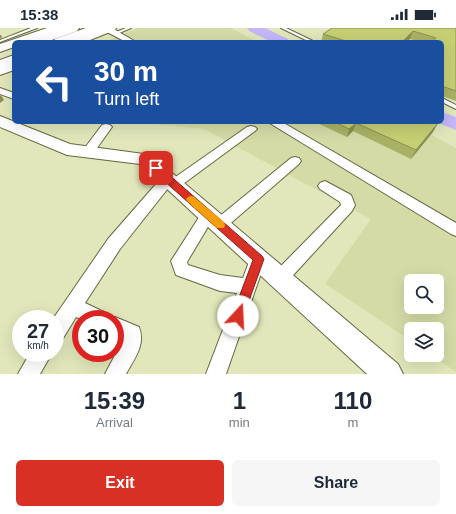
<!DOCTYPE html>
<style>
body{margin:0;font-family:Arial,sans-serif;background:#f6f6f7;color:#1f2937;height:100vh;display:flex;flex-direction:column;font-size:15px;white-space:nowrap}
*{box-sizing:border-box;margin:0}
p{font-size:13px;color:#747a83}
.icon{flex:none;width:22px;height:22px;fill:none;stroke:currentColor;stroke-width:2;stroke-linecap:round;stroke-linejoin:round}
.map{position:relative;height:346px;overflow:hidden}
.side{display:flex;flex-direction:column;background:#fff;flex:1}
.side>*{flex:none}
.banner{position:absolute;left:12px;top:12px;width:432px;height:84px;border-radius:6px;box-shadow:0 4px 16px #0002;background:#1a4fa0;color:#fff;overflow:hidden}
.fabs{position:absolute;left:404px;top:246px;display:grid;gap:8px}
.fabs a{display:grid;place-items:center;width:40px;height:40px;border-radius:6px;background:#fff;box-shadow:0 4px 16px #0002;font-size:20px}
.speed{position:absolute;left:12px;top:282px;display:flex;gap:8px;font-size:20px;font-weight:700;text-align:center}
.speed>*{display:grid;place-content:center;width:52px;height:52px;border-radius:50%;background:#fff;box-shadow:0 4px 16px #0002;line-height:1}
.speed small{font-size:10px;font-weight:400}
.speed .limit{border:6px solid #d22;background:#fff;color:#111}
.pin{position:absolute;display:grid;place-items:center;width:34px;height:34px;color:#fff;margin:-17px;border-radius:8px;box-shadow:0 2px 6px #0006}
.me{position:absolute;width:44px;margin:-22px;rotate:20deg;stroke-linejoin:round;filter:drop-shadow(0 0 3px #0008)}
.turn{display:flex;align-items:center;gap:14px;height:84px;padding:0 16px;font-size:18px}
.turn .icon{width:52px;height:52px;stroke-width:2.5}
.turn b{display:block;font-size:28px;line-height:34px}
.eta{display:flex;justify-content:space-evenly;align-items:center;height:68px;text-align:center}
.eta b{font-size:24px;font-weight:700;line-height:28px}
.button{display:flex;gap:8px;margin-top:auto;padding:8px 16px}
.button a{flex:1;height:46px;border-radius:6px;background:#d93025;color:#fff;font-size:16px;font-weight:700;line-height:46px;text-align:center}
.button a+a{background:#f6f6f7;color:#1f2937}
.status{display:flex;justify-content:space-between;align-items:center;height:28px;padding:0 20px;background:#fff;direction:ltr}
.status svg{height:11px;fill:currentColor}
.map>svg:first-child{display:block}
.built{fill:#d4dba7;fill-rule:evenodd}
.lines{fill:none;stroke-linecap:round;stroke-linejoin:round}
.river{fill:#c4b6f8;fill-rule:evenodd}
.lane-casing{stroke:#646840;stroke-width:2}
.street-casing{stroke:#646840;stroke-width:2}
.secondary-casing{stroke:#646840;stroke-width:2}
.highway-casing{stroke:#646840;stroke-width:2}
.lane{fill:#fff;fill-rule:evenodd}
.street{fill:#fff;fill-rule:evenodd}
.secondary{fill:#fff;fill-rule:evenodd}
.highway{fill:#fff;fill-rule:evenodd}
.wall{fill:#a9b264}
.shaded-wall{fill:#8a9151}
.building{fill:#c5cf74;stroke:#8a9151}
.route{fill:#d93025;stroke:#8d1f18}
.slow{fill:#f59e0b}
</style>
<div class="status"><b>15:38</b><svg viewBox="0 0 49 12"><path d="M0 12V9h3v3zM5 12V6h3v6zM10 12V3h3v9zM15 12V0h3v12zM26 1h20v11H26zM47 4h2v5h-2z"/></svg></div>
<div class="map">
<svg width="456" height="346" viewBox="0 0 456 346">
<rect width="100%" height="100%" fill="#e1e7ba"/>
<path class="built" d="M138,0H231L257,14H105Z
M136,94H407L456,120V344L431,327H437V301H411V313L325,256L371,191L204,101ZM411,253H437V279H411Z"/>
<g class="lines">
<path class="river" d="M247,0H265L288,11L290,14H272L249,3Z
M442,84L456,89V102L435,94H442Z"/>
<defs>
<path id="lane" d="M31,0H37L0,14V12Z
M126,0H131L117,6L114,5Z
M281,0H286L315,14H310Z
M118,13H120L121,14H116Z
M442,70L456,77V81L442,74Z"/>
<path id="street" d="M105,0H112L136,14H126L105,3Z
M0,60L14,65V71L0,66Z
M268,94H282L456,195V208L451,206Z
M106,96L110,97L112,99L92,127H84L82,124L84,121L102,97Z
M251,98L255,99L257,101L255,103L179,159L174,161L169,159L120,221L85,275L106,285L109,291H81L76,289L62,312L55,314V291H53L108,211L163,148L168,146L174,150L247,99Z
M295,129L299,130L301,133L299,136L225,200L220,202L215,200L213,196L215,192L291,130Z
M325,153L351,167L355,177L352,183L286,255L280,258L274,255L272,250L274,245L341,177L340,174L320,161L318,158L320,155Z
M208,181L213,183L215,187L187,234L188,237L220,247L243,250L252,226L258,224L264,226L266,231L226,346H206L237,265L220,263L176,247L171,233L203,183Z
M115,289L139,299C146,317 134,331 126,346H105L122,314V311L115,308V291H109Z
M30,325H52L40,346H18Z"/>
<path id="secondary" d="M47,0H63L62,2L29,14H14V19L0,24V16Z
M101,0H116L115,2L85,14H69L71,12Z
M14,34V42L0,47V39Z
M0,88L70,116L151,127L398,336L403,346H367L140,136L67,127L0,99Z"/>
<path id="highway" d="M62,0H79L77,3L46,14H28L29,11Z
M86,0H103L101,3L72,14H54L55,11Z
M14,27V36L0,41V32Z"/>
</defs>
<use href="#lane" class="lane-casing"/>
<use href="#street" class="street-casing"/>
<use href="#secondary" class="secondary-casing"/>
<use href="#highway" class="highway-casing"/>
<use href="#lane" class="lane"/>
<use href="#street" class="street"/>
<use href="#secondary" class="secondary"/>
<use href="#highway" class="highway"/>
</g>
<path class="wall" d="M456,0V73L442,68V14H420L410,11L407,14H321L323,6Z
M315,94H435L433,104L411,131L353,103L347,109Z"/>
<path class="shaded-wall" d="M413,3L410,11L407,14H402Z
M0,7H1L2,9L0,11Z
M1,67L4,72L0,75V68Z
M356,95L353,103L347,109L349,101Z
M438,95L433,104L411,131L416,122Z"/>
<path class="building" d="M332,0H456V63L442,58L444,56L442,55V14H432L436,10L413,3L402,14H349L323,6Z
M335,94H435L438,95L416,122L356,95L349,101Z"/>
<path class="route" d="M153,138H159L262,228L264,231L242,292L238,293L233,292L232,288L253,232L153,143L152,140Z"/>
<path class="slow" d="M191,168L194,169L224,194L225,197L224,200H217L188,174L186,171L188,169Z"/>
</svg>
<div class="fabs">
<a><svg class="icon" aria-label="search" viewBox="0 0 24 24"><circle cx="10" cy="10" r="6"/><path d="M15 15l6 6"/></svg></a>
<a><svg class="icon" aria-label="layers" viewBox="0 0 24 24"><path d="M12 4l9 5-9 5-9-5zM3 14l9 5 9-5"/></svg></a>
</div>
<div class="speed"><div>27<small>km/h</small></div><div class="limit">30</div></div>
<div class="pin" style="left:156px;top:140px;background:#d93025"><svg class="icon" aria-label="arrive" viewBox="0 0 24 24"><path d="M6 21V4h12l-3 4 3 4H6"/></svg></div>
<svg class="me" style="left:238px;top:288px" viewBox="-20 -20 40 40"><circle r="19" fill="#fff"/><path d="M0-13L10 11 0 6-10 11z" fill="#d93025"/></svg>
<div class="banner">
<div class="turn"><svg class="icon" aria-label="left" viewBox="0 0 24 24"><path d="M17 20v-9H6M10 6l-5 5 5 5"/></svg><div><b>30 m</b>Turn left</div></div>
</div>
</div>
<section class="side">
<div class="eta">
<div><b>15:39</b><p>Arrival</p></div>
<div><b>1</b><p>min</p></div>
<div><b>110</b><p>m</p></div>
</div>
<div class="button"><a>Exit</a><a>Share</a></div>
</section>
